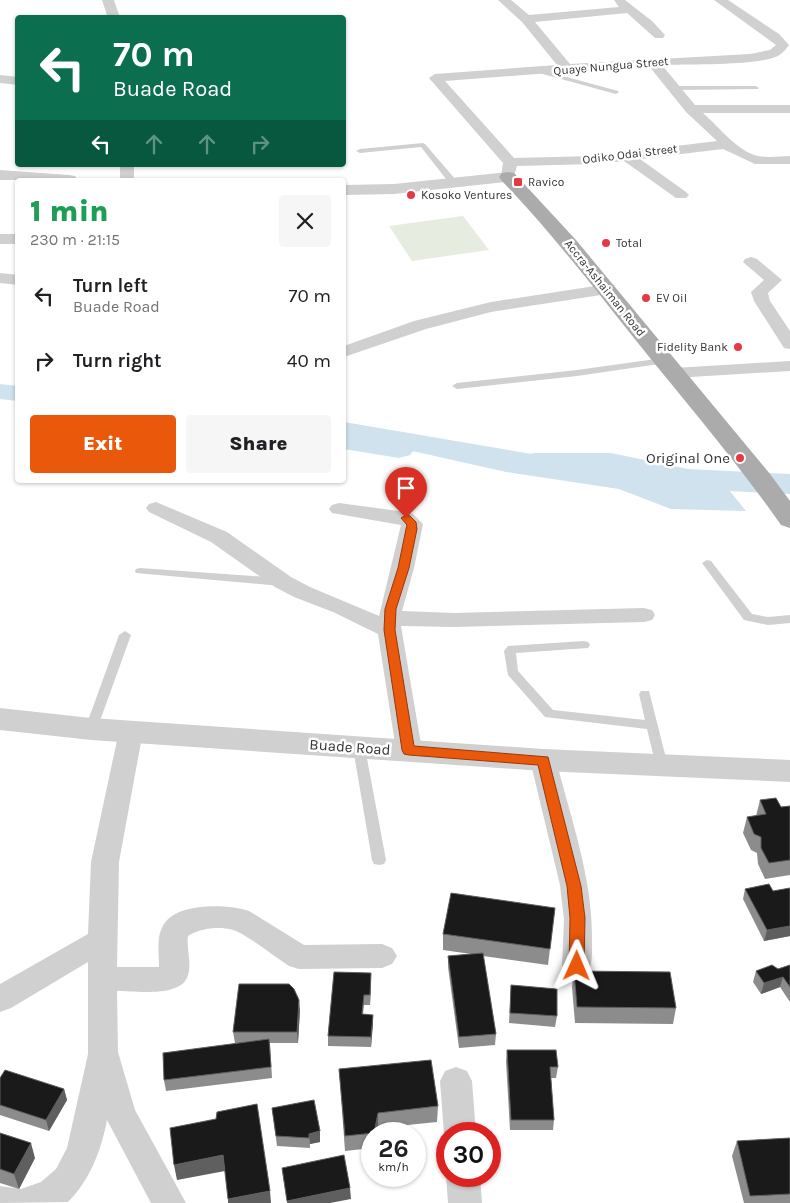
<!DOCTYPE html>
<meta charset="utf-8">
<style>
body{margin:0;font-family:Karla,sans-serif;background:#f6f6f6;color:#202124;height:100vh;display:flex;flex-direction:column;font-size:19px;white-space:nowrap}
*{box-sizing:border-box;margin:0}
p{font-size:16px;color:#757577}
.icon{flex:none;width:28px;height:28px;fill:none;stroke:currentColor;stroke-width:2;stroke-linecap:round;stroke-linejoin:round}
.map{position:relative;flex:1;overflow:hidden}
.panel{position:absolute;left:15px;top:178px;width:331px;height:305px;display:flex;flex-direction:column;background:#fff;border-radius:5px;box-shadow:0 1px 4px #0004}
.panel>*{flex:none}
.guide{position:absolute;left:15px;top:15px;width:331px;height:152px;border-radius:5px;box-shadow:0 1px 4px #0004;background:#0b6e4f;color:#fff;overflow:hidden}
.speed{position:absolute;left:361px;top:1122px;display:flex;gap:10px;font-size:25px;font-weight:700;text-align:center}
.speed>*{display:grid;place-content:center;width:65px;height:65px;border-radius:50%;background:#fff;box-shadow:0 1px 4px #0004;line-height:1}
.speed small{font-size:12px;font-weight:400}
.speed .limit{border:8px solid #d22;background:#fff;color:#111}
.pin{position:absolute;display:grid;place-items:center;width:42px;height:42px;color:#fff;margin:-51px -21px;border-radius:50% 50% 50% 0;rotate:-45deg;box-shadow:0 0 5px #0007}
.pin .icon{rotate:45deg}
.me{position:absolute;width:55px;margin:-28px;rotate:1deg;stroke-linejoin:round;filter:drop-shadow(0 0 4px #0008)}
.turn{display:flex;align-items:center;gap:18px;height:105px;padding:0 15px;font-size:22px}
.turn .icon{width:65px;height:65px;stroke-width:2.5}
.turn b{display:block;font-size:35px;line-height:42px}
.lanes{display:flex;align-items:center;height:48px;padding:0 15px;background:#0003;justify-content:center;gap:25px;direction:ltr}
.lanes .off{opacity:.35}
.round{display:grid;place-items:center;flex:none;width:52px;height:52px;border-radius:5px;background:#f6f6f6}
.headline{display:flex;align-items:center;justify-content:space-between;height:85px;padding:0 15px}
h1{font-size:30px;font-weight:800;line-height:38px;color:#1e9e55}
.primary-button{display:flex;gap:10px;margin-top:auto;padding:10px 15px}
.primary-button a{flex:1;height:58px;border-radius:5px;background:#ea580c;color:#fff;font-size:20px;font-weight:800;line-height:58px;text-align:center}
.primary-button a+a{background:#f6f6f6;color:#202124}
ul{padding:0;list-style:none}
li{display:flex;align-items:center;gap:15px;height:65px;padding:0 15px}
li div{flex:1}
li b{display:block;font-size:19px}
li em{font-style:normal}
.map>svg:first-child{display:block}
.green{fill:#e6ecdf}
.water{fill:#cfe2ee}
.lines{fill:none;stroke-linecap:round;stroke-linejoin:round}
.river{fill:#cfe2ee;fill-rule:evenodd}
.service{fill:#d0d0d0;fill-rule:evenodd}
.minor{fill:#d0d0d0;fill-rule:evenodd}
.tertiary{fill:#d0d0d0;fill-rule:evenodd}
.primary{fill:#ababab;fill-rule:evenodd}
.wall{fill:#8c8c8c}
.shaded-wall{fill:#5f5f5f}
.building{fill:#1a1a1a;stroke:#5f5f5f}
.route{fill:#ea580c;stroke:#983908}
.poi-dot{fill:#e63946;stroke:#fff;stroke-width:2}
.labels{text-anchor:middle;stroke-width:5;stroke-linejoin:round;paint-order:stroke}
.far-street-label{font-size:12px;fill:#333;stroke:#fff}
.far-poi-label{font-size:12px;fill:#333;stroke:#fff;text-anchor:start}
.poi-label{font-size:15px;fill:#333;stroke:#fff;text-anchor:end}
.street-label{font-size:15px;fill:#333;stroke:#fff}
</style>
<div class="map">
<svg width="790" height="1203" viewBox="0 0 790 1203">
<rect width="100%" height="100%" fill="#fff"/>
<path class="green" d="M463,216L489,250L412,261L389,226Z"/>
<path class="water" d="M0,384L17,386V401L0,399Z
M344,422L661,476L729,490L746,511L671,509L619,489L506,472L417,452L344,440Z"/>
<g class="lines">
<path class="river" d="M344,431L410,441L415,448L410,455L399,458L344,449Z
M534,453H611L688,469L790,474V494L688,489L611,473H534L523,470L518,463L523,456Z"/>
<path class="service" d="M541,70L618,91L619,92L616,94L539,73L538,72Z
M756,86L759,88L758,89L675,90L672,88L675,86Z
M423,143L425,144L456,180V184H450L421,147L360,153L356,151L360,149Z
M663,358L668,361L666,363L577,376L457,389L452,386L457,383L577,370Z
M707,560L711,561L752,614L768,617L790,615V623L768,625L744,620L702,563Z
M140,568L281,578L287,582L281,586L136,573L135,571L136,569Z
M125,631L131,635L97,729L95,732H87L85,729L119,635Z
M584,641L588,642L590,645L588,648L516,653L518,671L553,710L645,720L639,694L641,691H649L668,766L667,769H657L656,766L647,729L545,717L508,675L504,651L508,646Z
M359,743L363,745L365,748L386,860L384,864L379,865L374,864L372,860L353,748L355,745Z"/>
<path class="minor" d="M102,0H114L120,18H108Z
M498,0H511L529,15L619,7L614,0H625L652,21L665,35L663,38H655L627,13L535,22L570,64L750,54L770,50L776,45L714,0H728L779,34L789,45C786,49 782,54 778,56C757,66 688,64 662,65L695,105H790V113H703C719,127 738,152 758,156C768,158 780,156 790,156V164H755L723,149L640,159L686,192L689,195L686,198H676L624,161L594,164L517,166L513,179H503L501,176L503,163L429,78L435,74L557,65L522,22ZM649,66L686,112L717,141L594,156L514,158L445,81L563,72L568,74L573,72Z
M0,75L18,77V85L0,83Z
M120,165H134V180H120Z
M0,234H18V244H0Z
M751,257L757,259L782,280L768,293L770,301L790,331V349L784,348L754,301L751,292L764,280L743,262L745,259Z
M0,273L18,275V285L0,283Z
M608,284L614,285L616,289L614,293L491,312L426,329L344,357V346L414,321L491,302Z
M790,361V371L674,378L668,377L665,373L668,369L674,368Z
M156,502L227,532L291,577L310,587L379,616L401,525L332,513L329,509L332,505L339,503L406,512L413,514L423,524L414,568L402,611L454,613L644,608L652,610L655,615L652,620L644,622L454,627L401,626L422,750L418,756L409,759L400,756L396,750L378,634L333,612L294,597L275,587L211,542L149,512L146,508L149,504Z
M131,722L140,725L143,731L119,862L117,967H159C159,953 156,936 164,924C178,902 228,904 249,911L304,945L382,944L392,948L397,956L392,964L382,968L299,969L289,966C276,958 245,933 233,930C219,926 201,928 188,936C186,948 192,963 188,975C182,998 136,991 117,991L118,1052L135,1110L186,1203H151L107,1120C101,1151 90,1180 68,1202L0,1203V1186L21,1189L41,1182L56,1169L67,1148L88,1054V962L11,1008L0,1012V984L88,934L91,862L119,731L122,725Z
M543,751L552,753L556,760C571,819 593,879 592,941C592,953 593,964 587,975L577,978L567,975L562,966L564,919L560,885L530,760L534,753Z
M456,1067L467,1071L472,1081L476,1134H448V1142L444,1134L440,1081L445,1071Z
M448,1174V1176H480L482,1203H448L446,1176Z"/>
<path class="tertiary" d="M0,170L69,175L75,176L78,180H0Z
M508,172L514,173L517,177L514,181L394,194L344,195V185L394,184Z
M0,708L91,718L543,749L790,760V782L543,771L91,740L0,730Z"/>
<path class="primary" d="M508,172L514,173L576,240L770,474L790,501V528L781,525C737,462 687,404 638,343C594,288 551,232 502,181L499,177L502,173Z"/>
</g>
<path class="wall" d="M760,800L781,807L790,806V875L765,879L758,864L757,853L751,850L743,833L747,817L756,816Z
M790,888V936L764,941L743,899L745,889L773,891Z
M555,908L548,965L483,956L496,1034L495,1045L459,1048L448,967V956L471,954L443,950V934Z
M790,965V1002L780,987L761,994L753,982L756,971L778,969Z
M574,971L676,1008L673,1024L575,1023L572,987Z
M371,973L370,1005H364L363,1014L373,1015L371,1047L328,1046V1036Z
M511,985L557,1016L555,1027L509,1023Z
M300,1010L298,1043H270L272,1078L166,1091L164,1080L244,1043H235L233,1032Z
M507,1050L558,1067L556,1078H551L554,1120L553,1130H510L506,1061Z
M339,1069L438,1106L437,1122L378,1128L377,1134H372V1148L345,1151Z
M0,1078L64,1089L67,1100L49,1131L0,1115Z
M272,1108L320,1142L310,1144V1148L277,1146Z
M0,1133L35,1158L19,1189L0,1183Z
M790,1138V1203H744L732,1156L737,1141Z"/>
<path class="shaded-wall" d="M790,926V936L764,941L767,930Z
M371,973V984L370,1005V995Z
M783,977L780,987L761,994L764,983Z
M299,1000L300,1010L298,1043L297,1032Z
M373,1015V1025L371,1047V1037Z
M64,1089L67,1100L49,1131L46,1120Z
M378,1113V1128L377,1134H374Z
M320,1131V1142L310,1144L309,1134Z
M31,1143L35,1158L19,1189L14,1174Z
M223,1155L225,1171L177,1180L174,1165Z
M350,1188L351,1199L330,1203H287V1201Z
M270,1191L271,1203H228V1199Z"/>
<path class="building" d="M776,798L781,807L790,806V860L769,863L761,848V837L754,834L747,817L766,814L760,800Z
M769,884L773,891L790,888V926L767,930L745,889Z
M451,893L555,908L550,949L443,934Z
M483,953L496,1034L459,1037L448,956Z
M772,965L778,969L790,965V987L783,977L764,983L756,971Z
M574,971L670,972L676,1008L577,1007Z
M334,972L371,973L370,995H364L362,1014L373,1015L371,1037L328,1036Z
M239,984H289L294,989L299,1000L297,1032H233Z
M511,985L557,989V1016L510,1013Z
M269,1039L271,1067L164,1080L163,1053Z
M507,1050H556L558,1067H550L554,1120H511Z
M431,1060L438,1106L378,1113L374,1133L345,1136L339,1069Z
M5,1070L64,1089L46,1120L0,1105V1078Z
M314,1100L320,1131L309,1134V1138L276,1136L272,1108Z
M257,1104L270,1191L228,1199L223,1155L174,1165L170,1128L216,1119L217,1112Z
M0,1133L31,1143L14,1174L0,1169Z
M790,1138V1194L750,1196L737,1141Z
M344,1155L350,1188L287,1201L282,1168Z"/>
<path class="route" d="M406,515L410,516L416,522L417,529L409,568L396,609L395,630L414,746L548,757L581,886L585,918L584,966L582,970L577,972L572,970L569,966L570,918L567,886L538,765L409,755L404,754L402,750L384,630L385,609L398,568L406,529L407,525L401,518Z"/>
<g class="poi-dot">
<rect x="513" y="177" width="10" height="10" rx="2.5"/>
<circle cx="411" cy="195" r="5"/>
<circle cx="606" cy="243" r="5"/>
<circle cx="646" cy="298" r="5"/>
<circle cx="738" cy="347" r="5"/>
<circle cx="740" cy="458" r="5"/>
</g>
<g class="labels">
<g class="far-street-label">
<text transform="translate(611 66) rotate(-5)" y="4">Quaye Nungua Street</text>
<text transform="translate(630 154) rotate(-7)" y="4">Odiko Odai Street</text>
<text transform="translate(605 288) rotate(51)" y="4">Accra-Ashaiman Road</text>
</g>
<g class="far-poi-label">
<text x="528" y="186">Ravico</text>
<text x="421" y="199">Kosoko Ventures</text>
<text x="616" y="247">Total</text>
<text x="656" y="302">EV Oil</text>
<text x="728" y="351" text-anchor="end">Fidelity Bank</text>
</g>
<g class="poi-label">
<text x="730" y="463">Original One</text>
</g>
<g class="street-label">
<text transform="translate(350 747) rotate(4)" y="5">Buade Road</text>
</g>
</g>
</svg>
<div class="speed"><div>26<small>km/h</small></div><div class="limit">30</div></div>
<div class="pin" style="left:406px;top:518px;background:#d93025"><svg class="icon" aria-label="arrive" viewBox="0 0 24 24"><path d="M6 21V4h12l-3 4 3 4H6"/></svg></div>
<svg class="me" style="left:577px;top:966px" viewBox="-20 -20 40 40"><path d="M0-17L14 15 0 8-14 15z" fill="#ea580c" stroke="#fff" stroke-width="4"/></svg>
<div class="guide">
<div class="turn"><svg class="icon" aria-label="left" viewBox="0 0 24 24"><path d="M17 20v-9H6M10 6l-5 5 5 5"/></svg><div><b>70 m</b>Buade Road</div></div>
<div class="lanes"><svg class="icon" aria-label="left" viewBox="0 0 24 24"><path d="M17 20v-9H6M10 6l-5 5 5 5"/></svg><svg class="icon off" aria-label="ahead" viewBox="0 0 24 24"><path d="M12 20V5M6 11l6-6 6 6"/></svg><svg class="icon off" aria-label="ahead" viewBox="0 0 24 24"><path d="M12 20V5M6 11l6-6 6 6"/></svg><svg class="icon off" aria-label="right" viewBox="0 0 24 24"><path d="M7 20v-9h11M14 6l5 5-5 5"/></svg></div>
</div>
<section class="panel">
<div class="headline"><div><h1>1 min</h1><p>230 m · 21:15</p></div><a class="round"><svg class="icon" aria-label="close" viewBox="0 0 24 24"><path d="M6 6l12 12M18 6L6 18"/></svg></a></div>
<ul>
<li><svg class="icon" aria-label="left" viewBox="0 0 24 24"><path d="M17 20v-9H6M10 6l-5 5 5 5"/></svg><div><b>Turn left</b><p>Buade Road</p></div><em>70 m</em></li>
<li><svg class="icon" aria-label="right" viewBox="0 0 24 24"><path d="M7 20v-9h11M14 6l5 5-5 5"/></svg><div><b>Turn right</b></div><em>40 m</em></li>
</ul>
<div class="primary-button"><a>Exit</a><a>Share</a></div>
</section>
</div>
